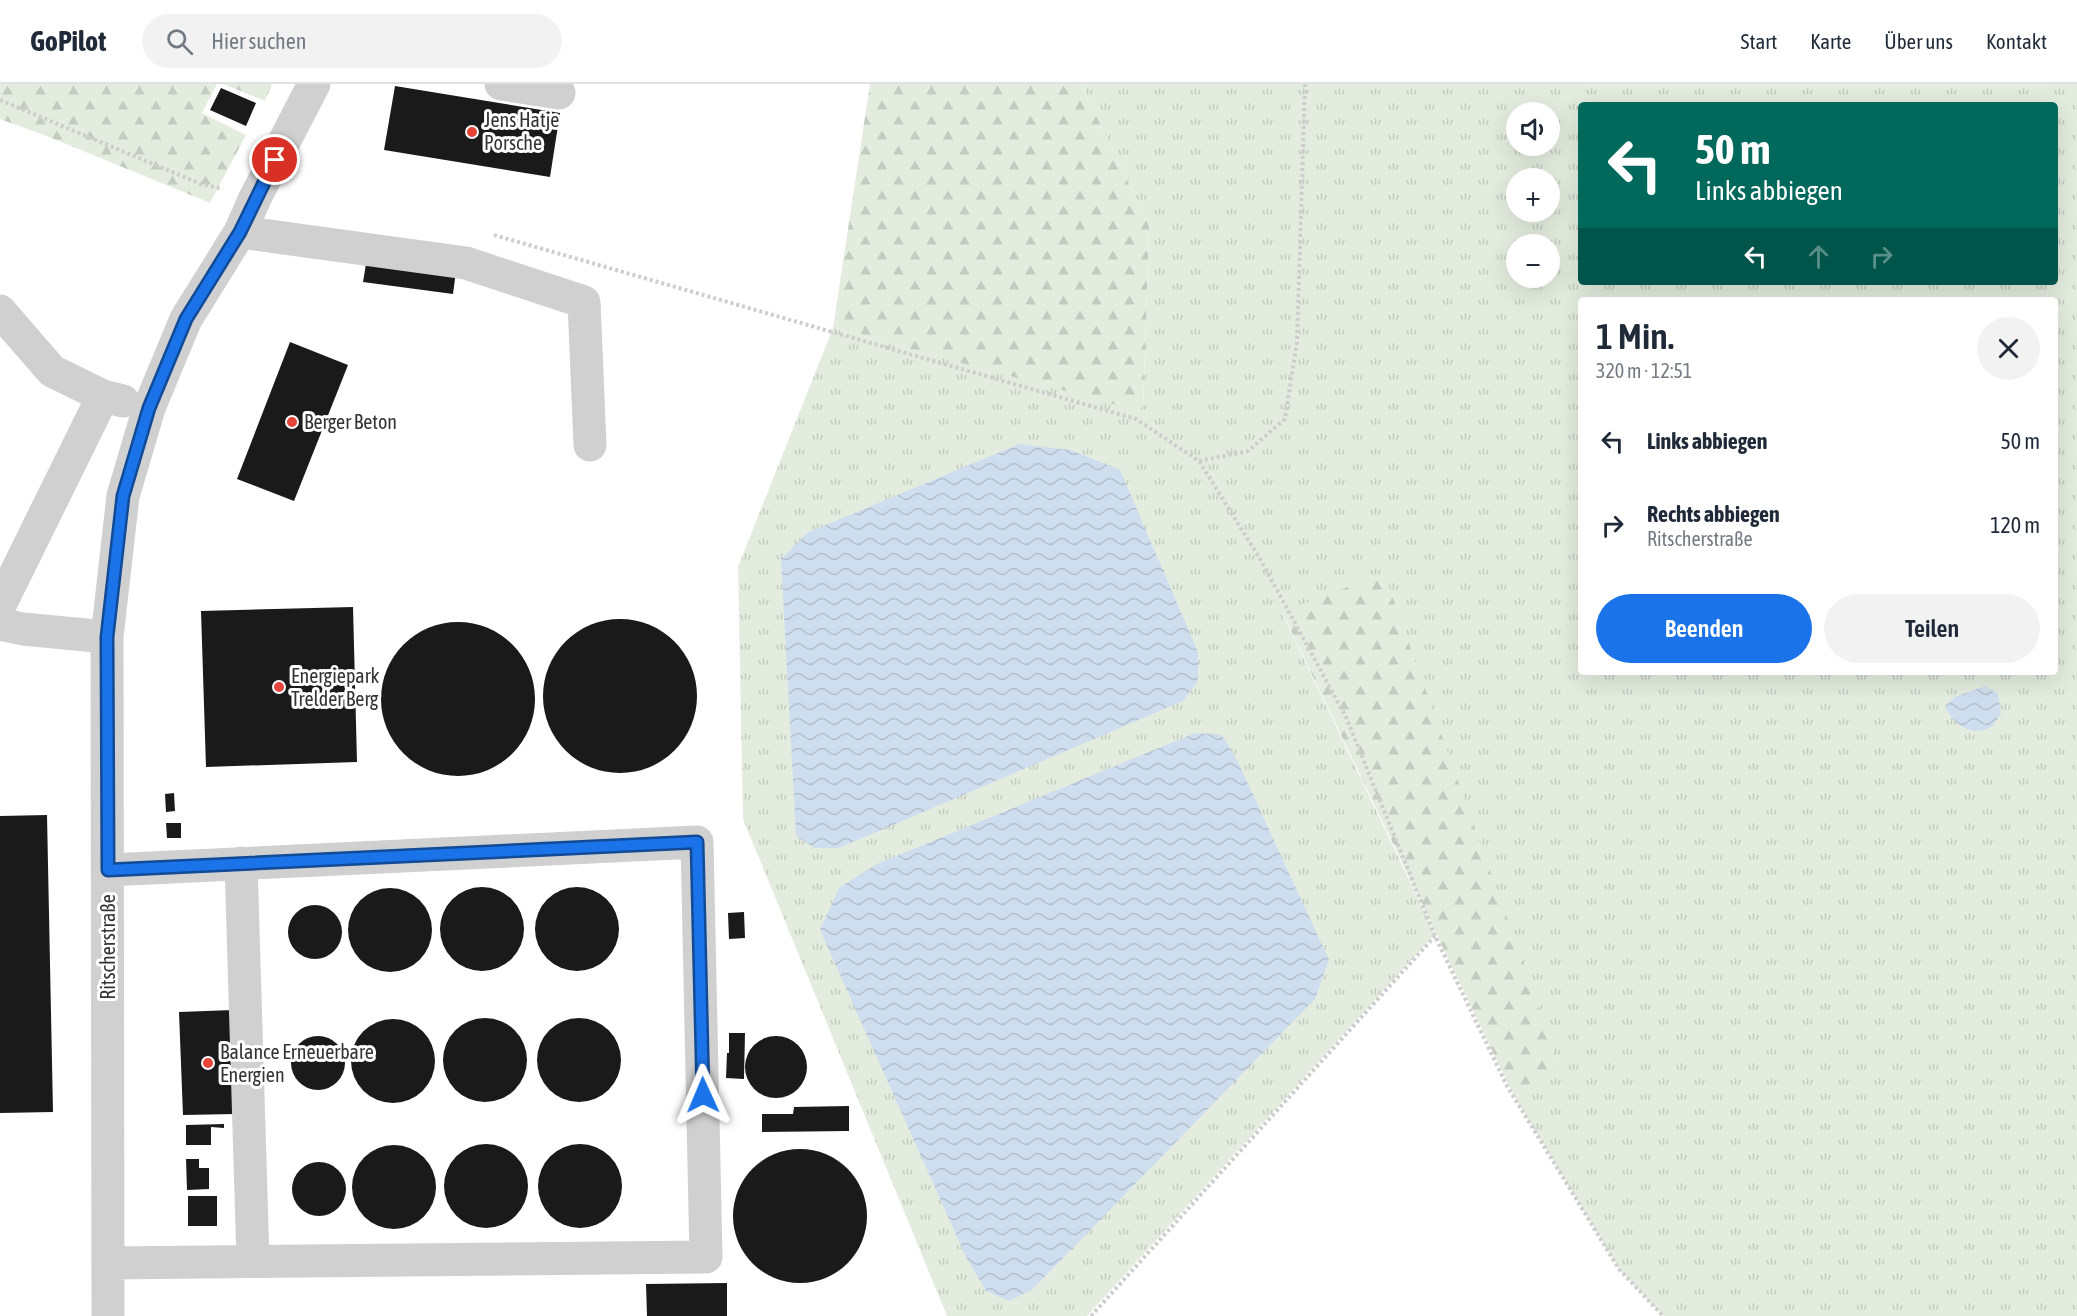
<!DOCTYPE html>
<html lang="de">
<meta charset="utf-8">
<style>
body{margin:0;font-family:"Asap Condensed",sans-serif;background:#f2f2f3;color:#1f2937;height:100vh;display:flex;flex-direction:column;font-size:22px;white-space:nowrap}
*{box-sizing:border-box;margin:0}
p{font-size:20px;color:#747a83}
.icon{flex:none;width:33px;height:33px;fill:none;stroke:currentColor;stroke-width:2;stroke-linecap:round;stroke-linejoin:round}
.map{position:relative;flex:1;overflow:hidden}
.drawer{position:absolute;left:1578px;top:213px;width:480px;height:378px;display:flex;flex-direction:column;background:#fff;border-radius:6px;box-shadow:0 6px 24px #0002}
.drawer>*{flex:none}
.hud{position:absolute;left:1578px;top:18px;width:480px;height:183px;border-radius:6px;box-shadow:0 6px 24px #0002;background:#00695c;color:#fff;overflow:hidden}
.fabs{position:absolute;left:1506px;top:18px;display:grid;gap:12px}
.fabs a{display:grid;place-items:center;width:54px;height:54px;border-radius:50%;background:#fff;box-shadow:0 6px 24px #0002;font-size:30px}
.pin{position:absolute;display:grid;place-items:center;width:51px;height:51px;color:#fff;margin:-26px;border:3px solid #fff;border-radius:50%;box-shadow:0 2px 6px #0007}
.me{position:absolute;width:66px;margin:-33px;rotate:359deg;stroke-linejoin:round;filter:drop-shadow(0 0 4px #0008)}
.turn{display:flex;align-items:center;gap:21px;height:126px;padding:0 18px;font-size:27px}
.turn .icon{width:78px;height:78px;stroke-width:2.5}
.turn b{display:block;font-size:42px;line-height:51px}
.lanes{display:flex;align-items:center;height:57px;padding:0 18px;background:#0003;justify-content:center;gap:30px;direction:ltr}
.lanes .off{opacity:.35}
.round{display:grid;place-items:center;flex:none;width:63px;height:63px;border-radius:32px;background:#f2f2f3}
.headline{display:flex;align-items:center;justify-content:space-between;height:102px;padding:0 18px}
h1{font-size:36px;font-weight:600;line-height:45px}
.action{display:flex;gap:12px;margin-top:auto;padding:12px 18px}
.action a{flex:1;height:69px;border-radius:36px;background:#1a73e8;color:#fff;font-size:24px;font-weight:600;line-height:69px;text-align:center}
.action a+a{background:#f2f2f3;color:#1f2937}
ul{padding:0;list-style:none}
li{display:flex;align-items:center;gap:18px;height:84px;padding:0 18px}
li div{flex:1}
li b{display:block;font-size:22px}
li em{font-style:normal}
header{display:flex;align-items:center;gap:36px;box-sizing:border-box;height:84px;padding:0 30px;background:#fff;border-bottom:2px solid #e0e1e3}
header strong{font-size:28px}
nav{display:flex;gap:33px;margin-inline-start:auto;font-size:21px}
.search{width:420px;height:54px;background:#f2f2f3;display:flex;align-items:center;gap:15px;box-sizing:border-box;padding:0 21px;border-radius:33px;color:#747a83;font-size:22px}
.map>svg:first-child{display:block}
.grass{fill:url(#grass-tufts);fill-rule:evenodd}
.forest{fill:url(#forest-firs)}
.water{fill:url(#water-waves)}
.building{fill:#1a1a1a}
.lines{fill:none;stroke-linecap:round;stroke-linejoin:round}
.path{stroke:#cdcdcd;stroke-width:4;stroke-dasharray:3 3;stroke-linecap:butt}
.minor{stroke:#d0d0d0;stroke-width:33}
.route-casing{stroke:#114b97;stroke-width:15}
.route{stroke:#1a73e8;stroke-width:10}
.poi-dot{fill:#e5443a;stroke:#fff;stroke-width:2}
.labels{text-anchor:middle;stroke-width:6;stroke-linejoin:round;paint-order:stroke}
.poi-label{font-size:20px;fill:#333;stroke:#fff;text-anchor:start}
.street-label{font-size:20px;fill:#333;stroke:#fff}
</style>
<header>
<strong>GoPilot</strong>
<div class="search"><svg class="icon" aria-label="search" viewBox="0 0 24 24"><circle cx="10" cy="10" r="6"/><path d="M15 15l6 6"/></svg>Hier suchen</div>
<nav><a>Start</a><a>Karte</a><a>Über uns</a><a>Kontakt</a></nav>
</header>
<div class="map">
<svg width="2077" height="1232" viewBox="0 0 2077 1232">
<defs>
<pattern id="grass-tufts" width="24" height="20" patternUnits="userSpaceOnUse" patternTransform="scale(1.5)"><rect width="24" height="20" fill="#e4ecdf"/><path d="M3 7l-1-3M5 7V3M7 7l1-3M15 17l-1-3M17 17v-4M19 17l1-3" fill="none" stroke="#c4cbc0"/></pattern>
<pattern id="forest-firs" width="22" height="20" patternUnits="userSpaceOnUse" patternTransform="scale(1.5)"><rect width="22" height="20" fill="#e4ecdf"/><path d="M5 1l3.5 6h-7zM16 11l3.5 6h-7z" fill="#c4cbc0"/></pattern>
<pattern id="water-waves" width="16" height="10" patternUnits="userSpaceOnUse" patternTransform="scale(1.5)"><rect width="16" height="10" fill="#cfdeee"/><path d="M0 5q4-4 8 0t8 0" fill="none" stroke="#b2bfcd"/></pattern>
</defs>
<rect width="100%" height="100%" fill="#fff"/>
<path class="grass" d="M1081,0H2077V1232H1663L1619,1185L1514,1012L1558,976L1282,529L1435,850L1087,1232H947L743,735L738,483L833,244L1143,327L1149,142ZM1581,21H2055V198H1581ZM1516,28H1550V62H1516ZM1516,94H1550V128H1516ZM1516,160H1550V194H1516ZM1581,216H2055V588H1581Z"/>
<path class="forest" d="M0,0H217L202,29L246,51L210,119L49,53L0,35Z
M223,0H272L265,17Z
M870,0H1081L1149,142L1143,328L833,244Z
M1384,489L1558,977L1514,1012L1282,528Z"/>
<path class="water" d="M1019,360L1071,366L1120,386L1198,568V597L1183,617L839,764H815L796,752L781,475L807,449Z
M1985,602L1998,610L2001,630C1998,633 1996,639 1992,642C1973,655 1952,640 1945,622L1955,613Z
M1195,649L1222,651L1238,678L1329,876L1315,915L1033,1205L1009,1217L986,1207L966,1173L820,846L839,804L877,780Z"/>
<path class="building" d="M395,2L560,29L550,93L384,66Z
M221,4L256,19L246,42L210,26Z
M367,174L456,187L453,210L363,198Z
M290,258L348,281L294,417L237,395Z
M353,523L357,678L206,683L201,527Z
M543 612a77 77 0 1 1 154 0a77 77 0 1 1-154 0Z
M381 615a77 77 0 1 1 154 0a77 77 0 1 1-154 0Z
M174,709L175,727L166,728L165,710Z
M47,731L53,1028L0,1029V732Z
M166,739H181V754H167Z
M535 845a42 42 0 1 1 84 0a42 42 0 1 1-84 0Z
M440 845a42 42 0 1 1 84 0a42 42 0 1 1-84 0Z
M348 846a42 42 0 1 1 84 0a42 42 0 1 1-84 0Z
M288 848a27 27 0 1 1 54 0a27 27 0 1 1-54 0Z
M744,828L745,854L729,855L728,829Z
M233,926L236,1030L183,1031L179,928Z
M537 976a42 42 0 1 1 84 0a42 42 0 1 1-84 0Z
M443 976a42 42 0 1 1 84 0a42 42 0 1 1-84 0Z
M351 977a42 42 0 1 1 84 0a42 42 0 1 1-84 0Z
M729,949H745L744,995L726,994L727,969H729Z
M745 983a31 31 0 1 1 62 0a31 31 0 1 1-62 0Z
M291 979a27 27 0 1 1 54 0a27 27 0 1 1-54 0Z
M849,1022V1047L762,1048V1030H793L794,1023Z
M224,1040V1044L211,1043V1061H186V1041Z
M538 1102a42 42 0 1 1 84 0a42 42 0 1 1-84 0Z
M444 1102a42 42 0 1 1 84 0a42 42 0 1 1-84 0Z
M352 1103a42 42 0 1 1 84 0a42 42 0 1 1-84 0Z
M733 1132a67 67 0 1 1 134 0a67 67 0 1 1-134 0Z
M186,1075H199V1084H209V1105L187,1106Z
M292 1105a27 27 0 1 1 54 0a27 27 0 1 1-54 0Z
M188,1112H217V1142H188Z
M727,1199V1232H647L646,1200Z"/>
<g class="lines">
<path class="path" d="M0,16L201,100L223,105
M494,151L1136,335L1199,377L1259,473L1346,633L1435,852L1507,1002L1619,1185L1663,1232
M1199,377L1248,367L1285,335L1297,258L1305,0
M1091,1232L1435,852"/>
<path class="minor" d="M501,0L559,9
M240,148L466,179L584,218L590,361
M0,227L52,287L103,312L123,317
M0,521L103,312
M0,540L23,545L107,553
M241,779L253,1177
M108,1179L706,1173L697,758L108,786
M108,1232L107,553L123,412L149,324L186,235L240,148L255,114L314,0"/>
</g>
<g class="lines">
<defs>
<path id="route" d="M275,76L240,148L186,235L149,324L123,412L107,553L108,786L697,758L703,1011"/>
</defs>
<use href="#route" class="route-casing"/>
<use href="#route" class="route"/>
</g>
<g class="poi-dot">
<circle cx="472" cy="48" r="6"/>
<circle cx="292" cy="338" r="6"/>
<circle cx="279" cy="603" r="6"/>
<circle cx="208" cy="979" r="6"/>
</g>
<g class="labels">
<g class="poi-label">
<text x="484" y="43">Jens Hatje<tspan x="484" dy="23">Porsche</tspan></text>
<text x="304" y="345">Berger Beton</text>
<text x="291" y="599">Energiepark<tspan x="291" dy="23">Trelder Berg</tspan></text>
<text x="220" y="975">Balance Erneuerbare<tspan x="220" dy="23">Energien</tspan></text>
</g>
<g class="street-label">
<text transform="translate(108 863) rotate(-90)" y="7">Ritscherstraße</text>
</g>
</g>
</svg>
<div class="fabs">
<a><svg class="icon" aria-label="sound" viewBox="0 0 24 24"><path d="M4 9h4l5-4v14l-5-4H4zM17 9q2 3 0 6"/></svg></a>
<a>+</a>
<a>−</a>
</div>
<div class="pin" style="left:275px;top:76px;background:#d93025"><svg class="icon" aria-label="arrive" viewBox="0 0 24 24"><path d="M6 21V4h12l-3 4 3 4H6"/></svg></div>
<svg class="me" style="left:703px;top:1011px" viewBox="-20 -20 40 40"><path d="M0-17L14 15 0 8-14 15z" fill="#1a73e8" stroke="#fff" stroke-width="4"/></svg>
<div class="hud">
<div class="turn"><svg class="icon" aria-label="left" viewBox="0 0 24 24"><path d="M17 20v-9H6M10 6l-5 5 5 5"/></svg><div><b>50 m</b>Links abbiegen</div></div>
<div class="lanes"><svg class="icon" aria-label="left" viewBox="0 0 24 24"><path d="M17 20v-9H6M10 6l-5 5 5 5"/></svg><svg class="icon off" aria-label="ahead" viewBox="0 0 24 24"><path d="M12 20V5M6 11l6-6 6 6"/></svg><svg class="icon off" aria-label="right" viewBox="0 0 24 24"><path d="M7 20v-9h11M14 6l5 5-5 5"/></svg></div>
</div>
<section class="drawer">
<div class="headline"><div><h1>1 Min.</h1><p>320 m · 12:51</p></div><a class="round"><svg class="icon" aria-label="close" viewBox="0 0 24 24"><path d="M6 6l12 12M18 6L6 18"/></svg></a></div>
<ul>
<li><svg class="icon" aria-label="left" viewBox="0 0 24 24"><path d="M17 20v-9H6M10 6l-5 5 5 5"/></svg><div><b>Links abbiegen</b></div><em>50 m</em></li>
<li><svg class="icon" aria-label="right" viewBox="0 0 24 24"><path d="M7 20v-9h11M14 6l5 5-5 5"/></svg><div><b>Rechts abbiegen</b><p>Ritscherstraße</p></div><em>120 m</em></li>
</ul>
<div class="action"><a>Beenden</a><a>Teilen</a></div>
</section>
</div>
